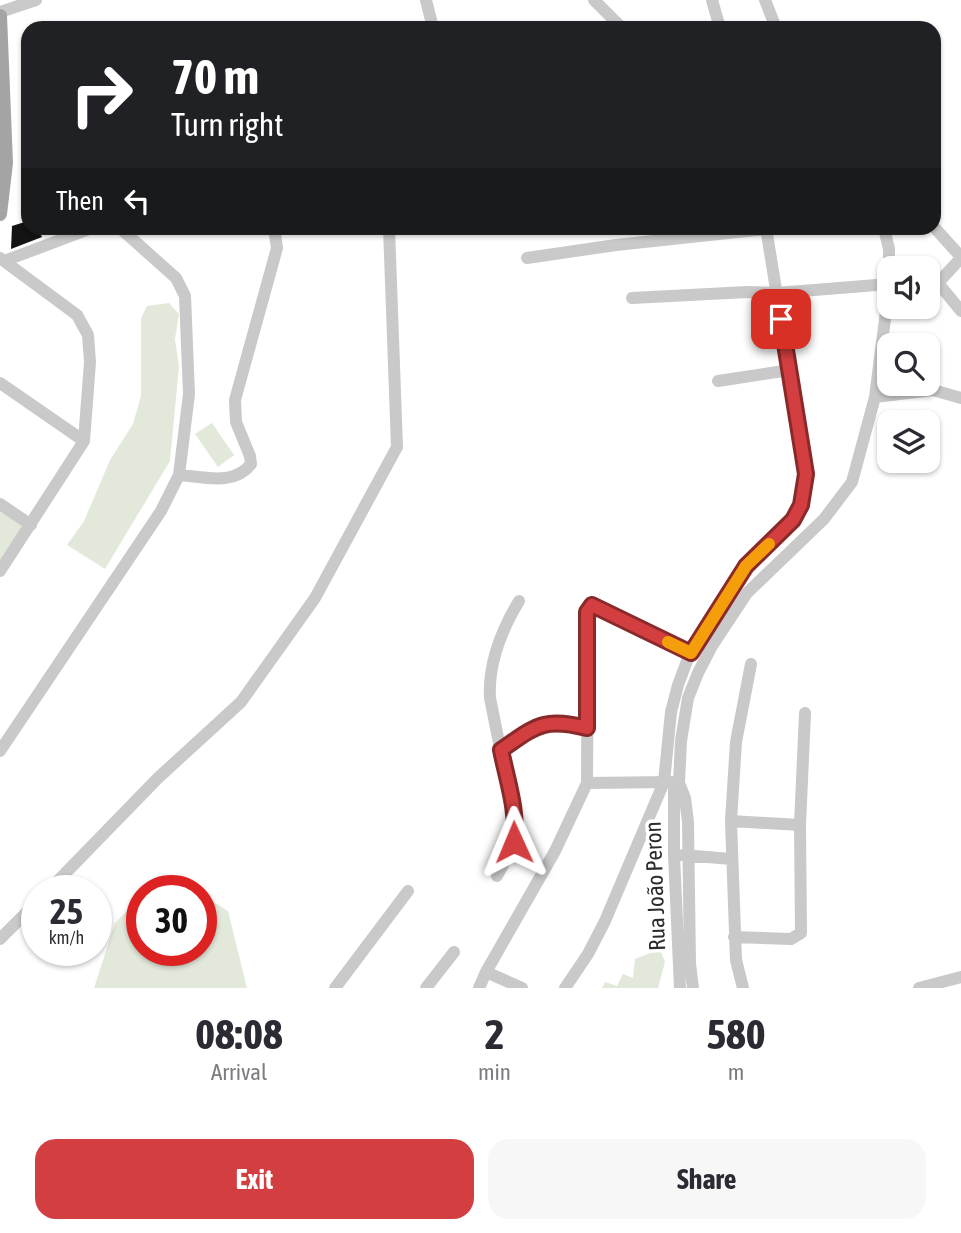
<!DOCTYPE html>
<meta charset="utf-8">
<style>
body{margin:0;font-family:"Asap Condensed",sans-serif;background:#f7f7f7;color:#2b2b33;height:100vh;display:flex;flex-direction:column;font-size:26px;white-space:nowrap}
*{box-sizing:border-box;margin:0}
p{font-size:23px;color:#7c7c81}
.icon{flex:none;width:38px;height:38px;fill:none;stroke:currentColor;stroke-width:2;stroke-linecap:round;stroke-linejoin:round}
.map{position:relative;height:988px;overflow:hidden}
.panel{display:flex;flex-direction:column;background:#fff;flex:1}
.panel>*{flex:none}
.banner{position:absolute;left:21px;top:21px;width:920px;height:214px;border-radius:21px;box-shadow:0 2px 5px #0004;background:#202124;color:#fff;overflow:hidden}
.controls{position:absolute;left:877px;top:256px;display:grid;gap:14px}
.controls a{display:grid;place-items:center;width:63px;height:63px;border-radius:14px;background:#fff;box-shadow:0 2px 5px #0004;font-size:35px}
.speed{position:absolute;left:21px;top:875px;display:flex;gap:14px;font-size:35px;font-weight:700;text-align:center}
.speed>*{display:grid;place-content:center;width:91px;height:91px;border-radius:50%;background:#fff;box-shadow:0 2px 5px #0004;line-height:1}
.speed small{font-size:18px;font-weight:400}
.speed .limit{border:10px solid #d22;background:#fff;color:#111}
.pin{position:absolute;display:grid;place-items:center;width:60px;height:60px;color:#fff;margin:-30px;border-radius:14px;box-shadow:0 4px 10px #0006}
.me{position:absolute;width:77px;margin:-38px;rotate:359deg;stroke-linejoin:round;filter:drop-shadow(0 0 5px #0008)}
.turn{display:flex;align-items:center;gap:24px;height:147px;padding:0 35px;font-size:32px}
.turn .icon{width:91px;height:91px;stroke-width:2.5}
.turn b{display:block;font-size:49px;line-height:60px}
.then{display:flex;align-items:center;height:66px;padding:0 35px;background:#0003;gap:14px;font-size:26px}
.eta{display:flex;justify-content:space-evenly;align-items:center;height:119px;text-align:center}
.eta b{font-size:42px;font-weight:700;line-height:49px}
.primary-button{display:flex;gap:14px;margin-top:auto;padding:14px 35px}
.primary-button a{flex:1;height:80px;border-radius:21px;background:#d33f40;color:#fff;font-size:28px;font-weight:700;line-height:80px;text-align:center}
.primary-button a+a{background:#f7f7f7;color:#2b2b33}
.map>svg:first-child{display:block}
.green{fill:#e2e9db}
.building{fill:#131313}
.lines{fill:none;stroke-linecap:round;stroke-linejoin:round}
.minor{stroke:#c9c9c9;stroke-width:12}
.major{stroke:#a4a4a4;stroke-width:14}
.route-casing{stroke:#89292a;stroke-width:18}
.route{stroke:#d33f40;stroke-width:12}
.slow{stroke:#f59e0b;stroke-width:12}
.labels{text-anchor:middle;stroke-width:7;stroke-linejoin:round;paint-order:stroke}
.street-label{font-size:23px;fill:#2c2c2c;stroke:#fff}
</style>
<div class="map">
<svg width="961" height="988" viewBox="0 0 961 988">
<rect width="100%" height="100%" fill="#fff"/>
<path class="green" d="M169,303L179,314L175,339L179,366L170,461L105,569L67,545L84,521L110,460L133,424L141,396V318L147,306Z
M212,423L234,455L218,467L195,434Z
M0,506L25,524L0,561Z
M201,894L228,911L247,988H94L115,923L142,895V950H201Z
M660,949L665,962L658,988H602L605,982L617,986L623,974L633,978L635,959Z"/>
<path class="building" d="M28,221V228H52L40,233L42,237L11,249L12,226Z"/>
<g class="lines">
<path class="minor" d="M426,0L433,28
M594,0L622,28
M712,0L720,28
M765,0L776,28
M0,12L36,0
M934,227L961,257
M884,228L889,249V268
M0,258L77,315L88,335L90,362L84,441L0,571
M527,258L616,245L766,229
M4,261L92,228
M928,283H938L961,258
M938,283L961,311
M632,298L747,292L777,293L889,284
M718,381L790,370
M0,383L84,441
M875,397L933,390L961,398
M179,475C205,477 234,486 251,464L250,456L236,422L235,400L277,248L274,228
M0,504L31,525
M501,750C536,726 544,717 587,728
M0,751L161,511L179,475L189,394L185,296L176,278L120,228
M674,782V855L680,988
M587,783L671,782
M731,821L800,825
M683,855L731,859
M497,876L510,852L516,827L490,698C488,663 501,631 519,601
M48,891L158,778L241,702L315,598L397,447L389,228
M734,937L791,939L801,933L800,825L805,713
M0,939L37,902
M486,972L522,988
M335,988L408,891
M426,988L454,952
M479,988L486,972L555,851L587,783L588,609L592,605L690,653
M565,988L588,954L605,921L664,782L671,712L678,685L690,653L746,566L794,520L801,505L806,474L766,228
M693,988L690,964L688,822L685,798L679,783L681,741L688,698L698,673L712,646L747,593L824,519L852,482L875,397L889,288
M743,988L736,960L731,821L736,742L751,664
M919,988L961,977"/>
<path class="major" d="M0,16L6,163L0,214"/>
</g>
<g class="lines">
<defs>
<path id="route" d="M514,842C518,811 507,780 501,750C536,726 543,717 587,728V612L592,605L691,653L746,566L793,520L801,505L806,474L781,319"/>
</defs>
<use href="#route" class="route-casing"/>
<use href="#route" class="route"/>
<path class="slow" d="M668,642L691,653L746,566L769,544"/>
</g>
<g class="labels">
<g class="street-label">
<text transform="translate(655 886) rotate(-92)" y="8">Rua João Peron</text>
</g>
</g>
</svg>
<div class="controls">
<a><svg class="icon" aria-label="sound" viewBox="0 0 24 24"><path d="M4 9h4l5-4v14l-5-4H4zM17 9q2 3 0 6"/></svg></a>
<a><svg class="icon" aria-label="search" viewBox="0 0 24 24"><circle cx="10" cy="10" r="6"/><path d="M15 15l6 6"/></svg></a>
<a><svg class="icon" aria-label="layers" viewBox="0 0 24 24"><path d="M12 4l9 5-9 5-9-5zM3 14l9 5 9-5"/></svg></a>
</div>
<div class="speed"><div>25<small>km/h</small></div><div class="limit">30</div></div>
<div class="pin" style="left:781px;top:319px;background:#d93025"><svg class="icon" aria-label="arrive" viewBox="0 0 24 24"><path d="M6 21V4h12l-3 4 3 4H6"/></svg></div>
<svg class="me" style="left:514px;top:842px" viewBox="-20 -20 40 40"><path d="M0-17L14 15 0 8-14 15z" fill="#d33f40" stroke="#fff" stroke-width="4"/></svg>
<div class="banner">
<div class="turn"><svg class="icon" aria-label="right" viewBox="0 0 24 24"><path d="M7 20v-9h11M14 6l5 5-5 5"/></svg><div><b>70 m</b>Turn right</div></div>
<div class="then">Then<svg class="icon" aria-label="left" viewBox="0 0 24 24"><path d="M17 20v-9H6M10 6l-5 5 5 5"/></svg></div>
</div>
</div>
<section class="panel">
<div class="eta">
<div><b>08:08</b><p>Arrival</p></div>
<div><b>2</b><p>min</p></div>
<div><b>580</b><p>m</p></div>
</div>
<div class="primary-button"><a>Exit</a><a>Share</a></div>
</section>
